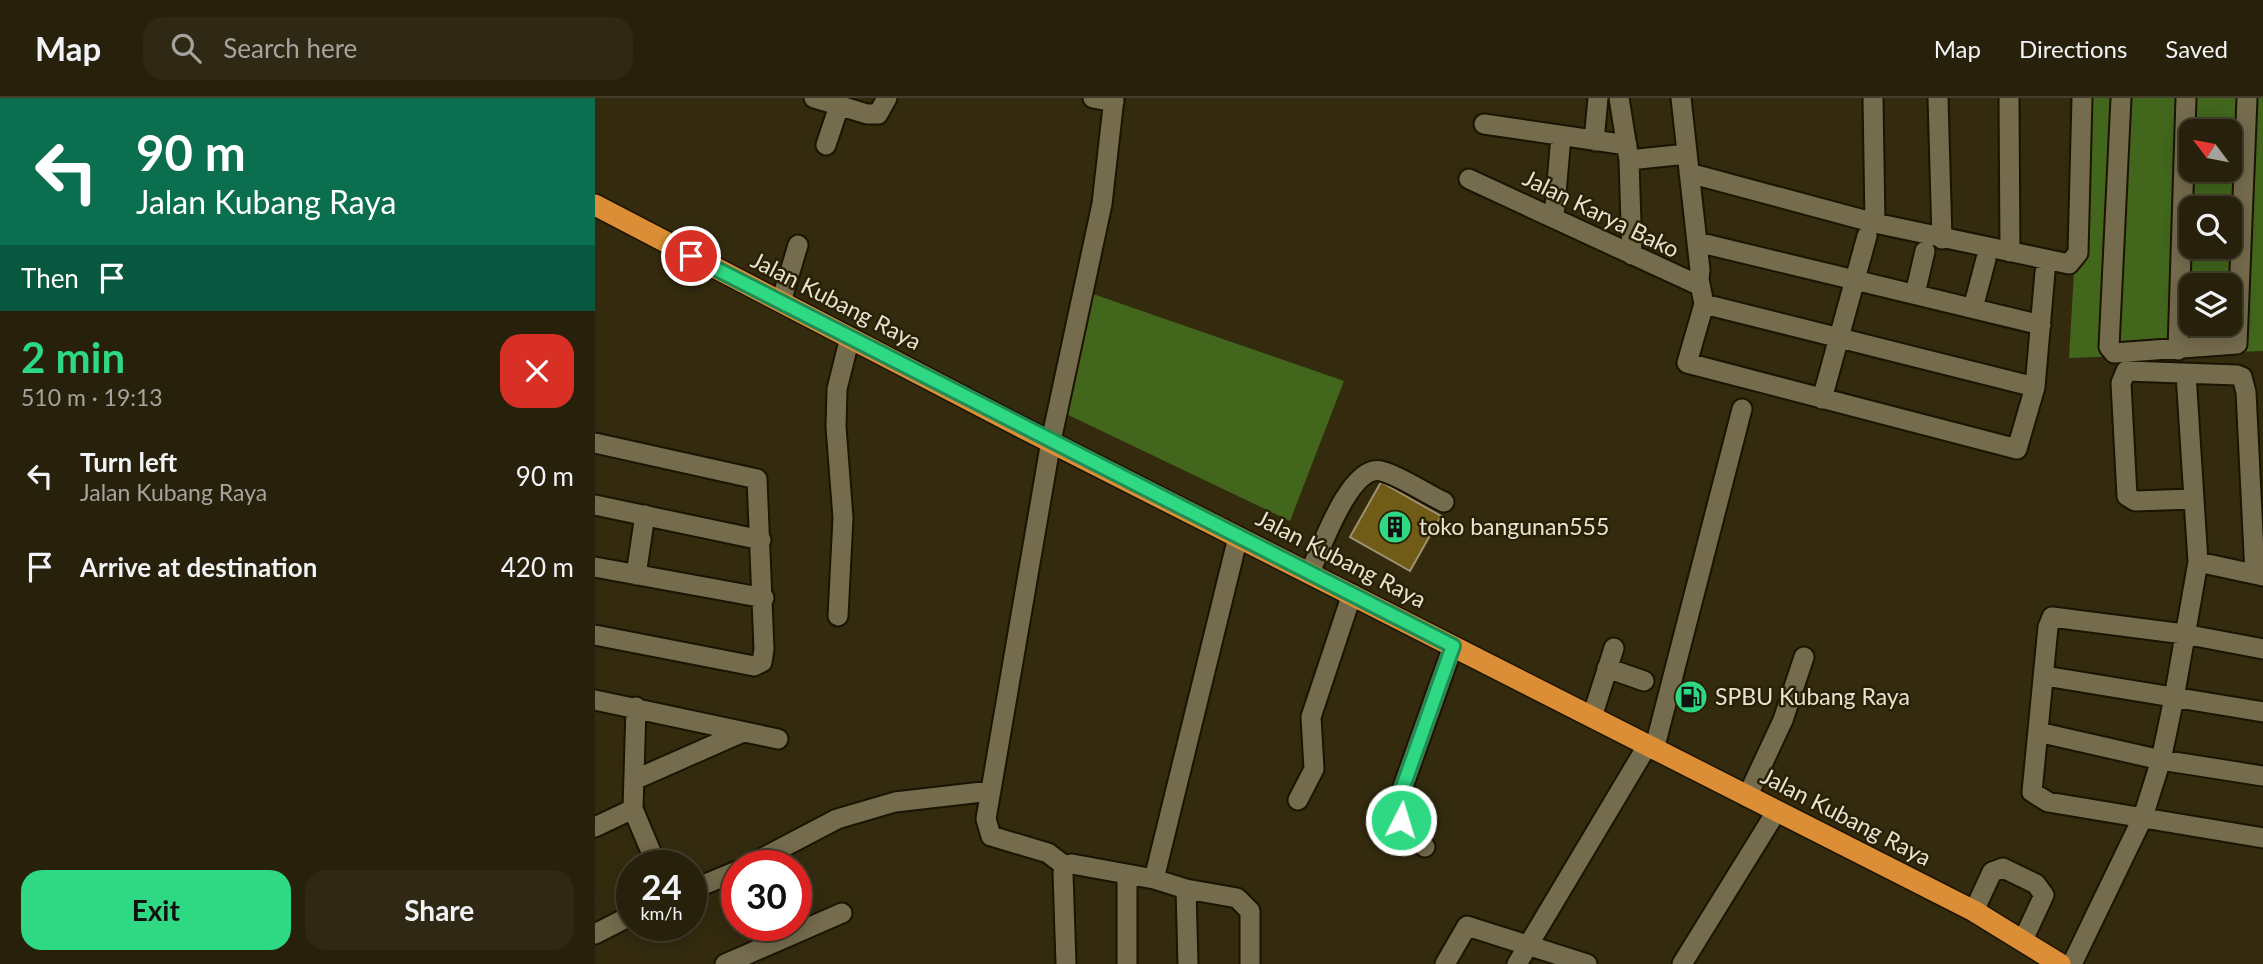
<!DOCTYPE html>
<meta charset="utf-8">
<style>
body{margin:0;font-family:Lato,sans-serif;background:#2f2814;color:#f1f3f6;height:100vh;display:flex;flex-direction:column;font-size:26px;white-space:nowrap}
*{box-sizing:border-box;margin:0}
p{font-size:23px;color:#a4a39d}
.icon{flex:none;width:38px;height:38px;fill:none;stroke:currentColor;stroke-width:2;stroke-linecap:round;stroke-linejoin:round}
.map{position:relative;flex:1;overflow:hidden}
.drawer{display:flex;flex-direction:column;background:#27200b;width:595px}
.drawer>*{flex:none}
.top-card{background:#0b6e4f;color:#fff;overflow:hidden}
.needle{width:46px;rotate:302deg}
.controls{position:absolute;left:1584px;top:21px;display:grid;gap:14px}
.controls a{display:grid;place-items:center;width:63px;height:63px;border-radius:14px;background:#27200b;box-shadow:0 4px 18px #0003,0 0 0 2px #433e2c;font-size:35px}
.speed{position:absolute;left:21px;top:752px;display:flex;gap:14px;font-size:35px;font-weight:700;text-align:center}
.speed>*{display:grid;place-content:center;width:91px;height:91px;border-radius:50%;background:#27200b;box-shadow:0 4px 18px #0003,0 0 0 2px #433e2c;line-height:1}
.speed small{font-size:18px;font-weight:400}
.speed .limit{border:10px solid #d22;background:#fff;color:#111}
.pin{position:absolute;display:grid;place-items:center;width:60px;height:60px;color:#fff;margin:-30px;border:4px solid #fff;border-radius:50%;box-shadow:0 2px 7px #0007}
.me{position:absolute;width:77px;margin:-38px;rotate:5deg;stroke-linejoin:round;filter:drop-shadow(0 0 5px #0008)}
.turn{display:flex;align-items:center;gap:24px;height:147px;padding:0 21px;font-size:32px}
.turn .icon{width:91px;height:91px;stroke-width:2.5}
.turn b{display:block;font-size:49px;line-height:60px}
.then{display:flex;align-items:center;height:66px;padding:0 21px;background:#0003;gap:14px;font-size:26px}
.round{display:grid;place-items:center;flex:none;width:74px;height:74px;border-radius:21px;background:#2f2814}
.summary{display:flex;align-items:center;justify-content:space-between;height:119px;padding:0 21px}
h1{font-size:42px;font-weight:700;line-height:52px;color:#2fd883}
.button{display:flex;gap:14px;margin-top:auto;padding:14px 21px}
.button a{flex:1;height:80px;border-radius:21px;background:#2fd883;color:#111;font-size:28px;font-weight:700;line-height:80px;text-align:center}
.button a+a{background:#2f2814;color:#f1f3f6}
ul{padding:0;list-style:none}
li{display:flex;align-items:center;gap:21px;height:91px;padding:0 21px}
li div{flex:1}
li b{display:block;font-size:26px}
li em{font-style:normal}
header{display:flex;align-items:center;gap:42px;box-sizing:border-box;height:98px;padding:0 35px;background:#27200b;border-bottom:2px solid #433e2c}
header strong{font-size:33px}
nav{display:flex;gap:38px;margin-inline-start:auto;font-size:24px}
.search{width:490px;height:63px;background:#2f2814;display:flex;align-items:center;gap:18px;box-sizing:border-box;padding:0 24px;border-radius:21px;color:#a4a39d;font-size:26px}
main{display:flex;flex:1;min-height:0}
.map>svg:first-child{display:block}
.forest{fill:#41661c;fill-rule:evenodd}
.building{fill:#705c17;stroke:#9d9274;stroke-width:2}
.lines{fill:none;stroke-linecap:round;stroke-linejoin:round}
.minor-casing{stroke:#1c1300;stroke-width:23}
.highway-casing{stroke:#1c1300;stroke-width:24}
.minor{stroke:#756b4d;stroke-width:19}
.highway{stroke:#db8e36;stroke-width:21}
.route-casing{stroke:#1f8c55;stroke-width:18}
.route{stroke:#2fd883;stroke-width:12}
.labels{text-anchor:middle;stroke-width:5;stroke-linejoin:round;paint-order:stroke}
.street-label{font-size:23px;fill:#e7e2d2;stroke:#2a2105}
.poi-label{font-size:23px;fill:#e7e2d2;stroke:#2a2105;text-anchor:start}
</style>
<header>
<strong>Map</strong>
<div class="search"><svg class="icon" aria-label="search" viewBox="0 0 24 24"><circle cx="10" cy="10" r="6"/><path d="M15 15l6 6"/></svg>Search here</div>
<nav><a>Map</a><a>Directions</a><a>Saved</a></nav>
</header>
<main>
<section class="drawer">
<div class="top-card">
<div class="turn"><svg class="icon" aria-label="left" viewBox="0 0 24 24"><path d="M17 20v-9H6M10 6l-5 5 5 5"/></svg><div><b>90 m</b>Jalan Kubang Raya</div></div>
<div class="then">Then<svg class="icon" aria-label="arrive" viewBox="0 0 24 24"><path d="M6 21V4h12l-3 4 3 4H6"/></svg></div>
</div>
<div class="summary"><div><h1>2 min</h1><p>510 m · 19:13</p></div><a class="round" style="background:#d93025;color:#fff"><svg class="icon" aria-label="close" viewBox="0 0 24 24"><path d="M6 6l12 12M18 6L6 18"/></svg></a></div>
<ul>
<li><svg class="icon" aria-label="left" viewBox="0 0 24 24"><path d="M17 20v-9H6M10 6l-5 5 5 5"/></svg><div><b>Turn left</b><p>Jalan Kubang Raya</p></div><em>90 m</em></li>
<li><svg class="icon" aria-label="arrive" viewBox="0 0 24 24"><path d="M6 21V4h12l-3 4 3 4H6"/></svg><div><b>Arrive at destination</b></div><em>420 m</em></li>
</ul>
<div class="button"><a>Exit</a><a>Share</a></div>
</section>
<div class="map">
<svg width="1668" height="866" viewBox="0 0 1668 866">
<rect width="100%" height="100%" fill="#342b0f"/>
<path class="forest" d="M1489,0H1668V253L1474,260ZM1596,33H1634V72H1596ZM1596,110H1634V149H1596ZM1596,187H1634V226H1596Z
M495,195L749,283L695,423L467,314Z"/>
<path class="building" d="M786,384L846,418L815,473L755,439Z"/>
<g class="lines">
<defs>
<path id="minor" d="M219,0L272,16H283L292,0
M498,0L519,4
M1024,0L1034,62L1037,157
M1278,0L1280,125
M1343,0L1347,141
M1414,0L1415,154
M1526,0L1514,249L1519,255L1642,246L1652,0
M889,26L1032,47
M999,43L1003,0
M231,47L244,8
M1034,62L1092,56
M1094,75L1280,125L1474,166L1483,155L1487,0
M874,81L1099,185L1104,181L1105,172L1086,0
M959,119L966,38
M1102,144L1446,227
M1104,181L1109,206L1092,265L1422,351L1440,289L1450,174
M1320,196L1330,153
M186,204L203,147
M1109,206L1440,289
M1378,210L1391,161
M1583,252L1591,0
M1227,301L1272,138
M0,345L162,381L169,551L167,564L159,568L0,537
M1598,401L1540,403L1532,398L1526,285L1531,273L1642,277L1647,279L1651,294L1660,476
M0,407L166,442
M1603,464L1668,478
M0,469L169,500
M715,474C726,451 755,366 786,373C804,377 831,396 849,404
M41,477L50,417
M243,518L248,420L241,329L242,291L255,239
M1668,551L1589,536L1457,519L1453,529L1437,694L1453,704L1668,740
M1012,570L1049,583
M1450,578L1668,614
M0,602L183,641
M41,609L38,711L62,768
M997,619L1019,550
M1443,634L1566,662L1668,678
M1059,652L1147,311
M39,682L148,634
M1152,699L1188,622L1209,559
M703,702L719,671L716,619L757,496
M0,729L38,711
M830,749L806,722L804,700L858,548
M152,768L242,721L300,704L396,693
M470,768L453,755L396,738L391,721L456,343L507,106L519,0
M532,777V866
M559,781L591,791L642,800L655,813V866
M591,791L593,866
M96,792L142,773
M1379,813L1397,774L1408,770L1441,786L1449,797L1428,842
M0,836L37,817
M130,866L247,815
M471,866L468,775L470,768L477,766L559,781L643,439
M850,866L872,828L992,866
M922,866L1052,648
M1087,866L1181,714
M1477,866L1548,719L1566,662L1579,600L1603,464L1591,276"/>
<path id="highway" d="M0,107L424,328L1379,813L1465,866"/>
</defs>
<use href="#minor" class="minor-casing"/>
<use href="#highway" class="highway-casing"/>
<use href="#minor" class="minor"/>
<use href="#highway" class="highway"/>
</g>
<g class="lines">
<defs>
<path id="route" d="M96,158L858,548L804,700L806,722"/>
</defs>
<use href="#route" class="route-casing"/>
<use href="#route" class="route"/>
</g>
<defs>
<symbol id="building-disc" viewBox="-11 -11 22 22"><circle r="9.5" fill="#2fd883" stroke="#2a2105"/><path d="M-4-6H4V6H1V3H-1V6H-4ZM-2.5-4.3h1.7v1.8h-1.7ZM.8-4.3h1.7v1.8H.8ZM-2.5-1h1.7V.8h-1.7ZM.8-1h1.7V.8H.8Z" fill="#111"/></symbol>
<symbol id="fuel-disc" viewBox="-11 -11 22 22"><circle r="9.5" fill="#2fd883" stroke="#2a2105"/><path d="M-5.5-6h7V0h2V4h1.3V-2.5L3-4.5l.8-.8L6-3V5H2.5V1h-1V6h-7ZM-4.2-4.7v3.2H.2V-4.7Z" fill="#111"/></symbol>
</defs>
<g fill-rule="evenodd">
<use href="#building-disc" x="781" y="410" width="38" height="38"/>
<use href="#fuel-disc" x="1077" y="580" width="38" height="38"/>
</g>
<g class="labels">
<g class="street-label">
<text transform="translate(1006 116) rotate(26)" y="8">Jalan Karya Bako</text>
<text transform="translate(241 203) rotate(27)" y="8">Jalan Kubang Raya</text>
<text transform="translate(746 461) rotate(27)" y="8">Jalan Kubang Raya</text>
<text transform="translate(1251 719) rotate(27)" y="8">Jalan Kubang Raya</text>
</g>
<g class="poi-label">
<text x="824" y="437">toko bangunan555</text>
<text x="1120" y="607">SPBU Kubang Raya</text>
</g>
</g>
</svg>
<div class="controls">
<a><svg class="needle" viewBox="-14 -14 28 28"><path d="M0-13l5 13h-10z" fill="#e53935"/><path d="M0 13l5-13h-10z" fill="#a4a39d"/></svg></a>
<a><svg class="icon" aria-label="search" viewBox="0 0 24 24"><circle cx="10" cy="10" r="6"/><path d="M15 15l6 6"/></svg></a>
<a><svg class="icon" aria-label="layers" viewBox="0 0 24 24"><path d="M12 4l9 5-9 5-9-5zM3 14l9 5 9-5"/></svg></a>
</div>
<div class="speed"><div>24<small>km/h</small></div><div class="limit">30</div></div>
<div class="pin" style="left:96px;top:158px;background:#d93025"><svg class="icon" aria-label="arrive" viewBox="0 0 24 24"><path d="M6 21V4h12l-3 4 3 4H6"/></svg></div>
<svg class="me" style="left:806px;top:722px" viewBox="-20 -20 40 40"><circle r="17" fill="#2fd883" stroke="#fff" stroke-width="3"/><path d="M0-11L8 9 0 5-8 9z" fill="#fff"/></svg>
</div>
</main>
